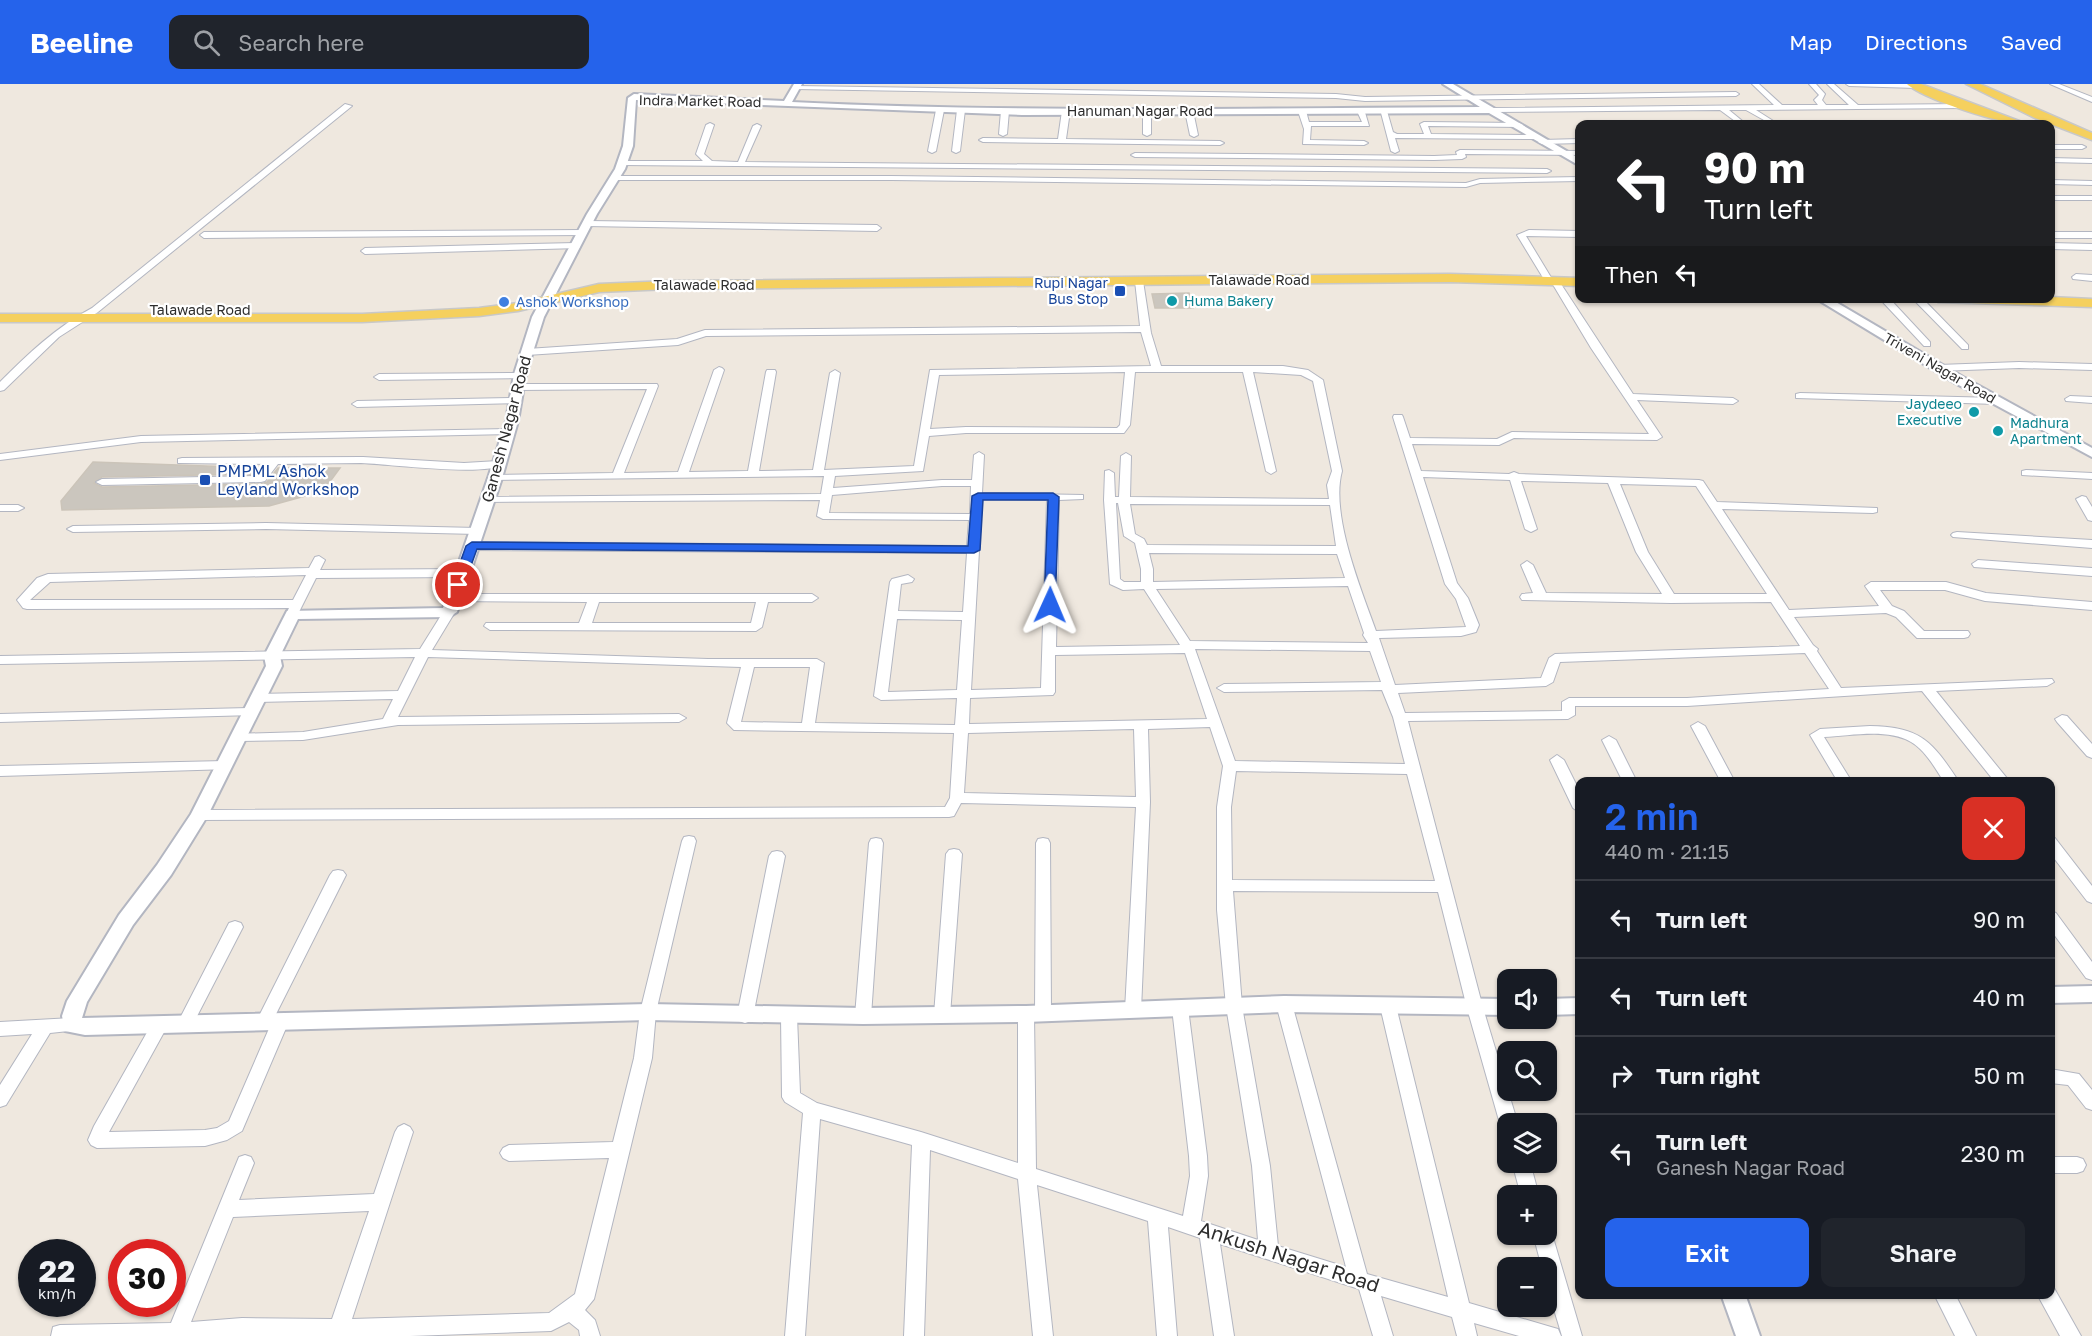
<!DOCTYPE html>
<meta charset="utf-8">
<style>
body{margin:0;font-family:"Golos Text",sans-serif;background:#20242c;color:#f1f3f6;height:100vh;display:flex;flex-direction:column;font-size:22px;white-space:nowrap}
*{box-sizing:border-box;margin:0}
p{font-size:20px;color:#9ea1a6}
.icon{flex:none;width:33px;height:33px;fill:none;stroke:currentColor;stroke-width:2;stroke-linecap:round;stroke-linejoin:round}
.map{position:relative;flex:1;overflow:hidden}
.drawer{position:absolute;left:1575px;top:693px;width:480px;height:522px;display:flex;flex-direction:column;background:#171b24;border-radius:12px;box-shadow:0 2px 4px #0004}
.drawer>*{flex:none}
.hud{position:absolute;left:1575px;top:36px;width:480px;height:183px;border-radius:12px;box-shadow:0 2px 4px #0004;background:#202124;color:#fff;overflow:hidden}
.controls{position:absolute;left:1497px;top:885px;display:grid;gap:12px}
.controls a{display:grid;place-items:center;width:60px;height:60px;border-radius:12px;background:#171b24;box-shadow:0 2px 4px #0004;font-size:30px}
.speed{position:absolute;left:18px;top:1155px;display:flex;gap:12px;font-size:30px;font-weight:700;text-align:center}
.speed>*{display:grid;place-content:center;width:78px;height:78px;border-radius:50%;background:#171b24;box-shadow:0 2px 4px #0004;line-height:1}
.speed small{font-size:15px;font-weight:400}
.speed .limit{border:9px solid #d22;background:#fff;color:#111}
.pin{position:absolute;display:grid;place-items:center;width:51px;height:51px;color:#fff;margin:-26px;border:3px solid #fff;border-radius:50%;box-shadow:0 2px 6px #0007}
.me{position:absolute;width:66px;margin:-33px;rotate:1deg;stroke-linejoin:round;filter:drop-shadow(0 0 4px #0008)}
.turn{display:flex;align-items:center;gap:21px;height:126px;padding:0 30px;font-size:27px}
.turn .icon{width:78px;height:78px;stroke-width:2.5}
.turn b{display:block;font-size:42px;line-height:51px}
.then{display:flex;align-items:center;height:57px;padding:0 30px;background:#0003;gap:12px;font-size:22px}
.round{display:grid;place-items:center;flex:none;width:63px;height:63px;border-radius:12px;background:#20242c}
.head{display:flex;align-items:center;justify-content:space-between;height:102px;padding:0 30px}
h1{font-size:36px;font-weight:600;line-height:45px;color:#2563eb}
.cta{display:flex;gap:12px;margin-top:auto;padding:12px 30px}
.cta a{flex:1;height:69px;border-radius:12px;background:#2563eb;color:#fff;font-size:24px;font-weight:600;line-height:69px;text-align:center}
.cta a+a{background:#20242c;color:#f1f3f6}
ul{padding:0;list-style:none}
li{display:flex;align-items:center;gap:18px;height:78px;padding:0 30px;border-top:2px solid #363941}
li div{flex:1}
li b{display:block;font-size:22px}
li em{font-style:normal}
header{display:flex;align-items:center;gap:36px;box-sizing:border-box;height:84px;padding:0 30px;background:#2563eb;color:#fff}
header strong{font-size:28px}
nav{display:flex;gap:33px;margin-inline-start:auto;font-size:21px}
.search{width:420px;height:54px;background:#20242c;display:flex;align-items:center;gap:15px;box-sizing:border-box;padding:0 21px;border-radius:12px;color:#9ea1a6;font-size:22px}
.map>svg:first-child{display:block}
.building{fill:#cbc6be;stroke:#cbc4b9;stroke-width:1.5}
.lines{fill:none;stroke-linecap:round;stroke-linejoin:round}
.minor-casing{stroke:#b3b6c1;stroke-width:2}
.tertiary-casing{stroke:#b3b6c1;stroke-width:4}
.primary-casing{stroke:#c8c8c8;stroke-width:3}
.minor{fill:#fff;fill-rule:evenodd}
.tertiary{fill:#fff;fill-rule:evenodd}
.primary{fill:#f5d05e;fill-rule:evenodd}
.route{fill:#2563eb;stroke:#184099;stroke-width:1.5}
.transit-dot{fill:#1a4fb4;stroke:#fff;stroke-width:2}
.culture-dot{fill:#0f9aa8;stroke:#fff;stroke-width:2}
.shop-dot{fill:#3f7fe0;stroke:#fff;stroke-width:2}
.labels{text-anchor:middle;stroke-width:4.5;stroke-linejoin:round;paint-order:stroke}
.far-street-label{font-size:14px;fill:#2d2d2d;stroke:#fff}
.far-transit-label{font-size:14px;fill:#164399;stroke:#fff;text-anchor:end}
.far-culture-label{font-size:14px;fill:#0d838f;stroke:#fff;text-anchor:start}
.far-shop-label{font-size:14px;fill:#366cbe;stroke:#fff;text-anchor:start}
.street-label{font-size:16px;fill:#2d2d2d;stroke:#fff}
.transit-label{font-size:16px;fill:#164399;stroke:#fff;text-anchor:start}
.near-street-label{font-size:20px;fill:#2d2d2d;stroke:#fff}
</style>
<header>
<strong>Beeline</strong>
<div class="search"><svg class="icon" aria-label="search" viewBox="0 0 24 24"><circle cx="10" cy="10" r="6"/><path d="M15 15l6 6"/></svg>Search here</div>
<nav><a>Map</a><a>Directions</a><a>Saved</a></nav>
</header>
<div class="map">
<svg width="2092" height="1252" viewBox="0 0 2092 1252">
<rect width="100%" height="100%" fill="#efe8df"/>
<path class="building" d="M1189,209L1193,224H1155L1152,210Z
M93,378L261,384L257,390L102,393L94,399L102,403L261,400L267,398L278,384H340L323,407L269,422L62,426L61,417Z"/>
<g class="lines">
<defs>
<path id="minor" d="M1752,0H1759L1782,21H1818L1814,16L1819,11L1809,0H1816L1825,10L1822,16L1826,21H1849L1827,0H1834L1858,21L1964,20L1968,22L1964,24L1756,26L1778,40H1771L1746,26H1729L1746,40H1739L1720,26L1493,28L1489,26L1493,24L1774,21Z
M1846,0H1917L1920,2L1917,4L1849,2Z
M2050,0H2059L2092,13V18Z
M797,2L1336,10L1365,13L1736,8L1739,10L1736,12L1365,17L1336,14L795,5Z
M345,20L352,22L98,228L59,253L4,306L0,307V298C28,270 56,243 92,224Z
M940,24L944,26L936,67L932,69L928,67L936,26Z
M961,24L965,26L960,67L956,69L952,67L957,26Z
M1005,25L1009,27L1007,50L1003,52L999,50L1001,27Z
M1066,25L1070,27L1066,55L1220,57L1224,59L1220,61L983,58L979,56L983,54L1058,55L1062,27Z
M1147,25L1151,27V50L1147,52L1143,50V27Z
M1189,25L1193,27L1198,51L1194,53L1190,51L1185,27Z
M1302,25L1306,27L1309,38H1362L1357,27L1364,25L1369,42H1311L1310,56L1364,57L1368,59L1364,61L1303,60L1304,45L1298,27Z
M1380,25L1387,27L1393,48L1397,50H1424L1420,40L1424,38L1519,39L1523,41L1522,43L1428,42L1431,50L1535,51L1539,53L1535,55L1395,54L1399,67L1395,69L1391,67Z
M710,39L714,41L704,70L712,77L738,78L753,42L757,40L761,42L745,78L1547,85L1551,87L1547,89L622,81L618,79L622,77H703L696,70L706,41Z
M1580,55V59L1542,60L1538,58L1542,56Z
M2050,61H2082L2086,63L2082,65H2050Z
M1460,66L1580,67V71L1465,70L1466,73L1462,75L1434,76L1135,73L1131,71L1135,69L1434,72L1457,71L1456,68Z
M2050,74L2092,75V79L2050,78Z
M614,92H891L1466,99L1480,95L1580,93V97L1480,99L1466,103L891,96H611L610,94Z
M2050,96L2092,97V101L2050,100Z
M2050,112H2092V116H2050Z
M589,137L877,141L881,144L877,147L586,142V138Z
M583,146L586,147V151L204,154L200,151L204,148Z
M1529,146L1580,147V153L1526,152L1552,195L1559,197L1633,310L1733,314L1738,317L1733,320L1637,316L1662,353L1657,356L1514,354L1499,361L1412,360L1421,387L1509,390L1514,388L1519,390L1699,396L1703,397L1717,418L1877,424V428L1873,429L1722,425L1789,526L1879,522L1865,502L1871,498H1946L1986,509L2092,518V526L1985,517L1945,506H1880L1892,522L1904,527L1924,547H1968L1970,550L1968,553L1964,554H1917L1896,533L1886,529L1794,533L1813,561L1818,565L1817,567L1841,604L2052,595L2054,598L2047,602L1936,607L2010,698H1995L1922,607L1687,622H1575V631L1568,635L1408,637L1483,924L1518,1040H1508V1047L1503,1045L1500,1040L1467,924L1438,808L1233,807L1242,922L1270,1082L1278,1162L1346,1183L1276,920L1278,915L1284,914L1290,915L1292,920L1367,1190L1448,1213L1380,922L1382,917L1388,916L1394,917L1396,922L1469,1219L1551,1243L1558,1245L1561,1252H1519L1474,1239L1477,1252H1457L1452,1233L1381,1212L1393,1252H1373L1359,1205L1220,1160L1234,1252H1214L1200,1154L1168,1143L1177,1252H1157L1148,1137L1037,1101L1053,1252H1033L1018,1095L930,1066L924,1252H904L912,1061L820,1035L805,1252H785L803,1029L785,1018L782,1013L781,932L783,927L789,925L795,927L797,932L800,1009L817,1019L921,1048L1018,1079V930L1020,925L1026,923L1032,925L1034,930L1036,1085L1183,1132L1190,1092L1189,1072L1172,924L1174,919L1180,918L1186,919L1188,924L1207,1072L1208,1092L1201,1137L1258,1156L1252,1082L1226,922L1217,826V723L1223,682L1210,643L1148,645L1150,718L1141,926L1139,931L1133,932L1127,931L1125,926L1136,723L961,719L954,732L949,733L199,736L194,735L192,731L194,727L199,726L945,723L950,714L954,649L734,646L727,639L741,583L428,573L398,633L679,630L686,634L679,638L398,641L303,656L238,657L231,653L233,650L303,648L383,635L393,615L257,618L250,614L257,610L398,607L415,573L0,580V572L420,565L445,525L449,524L455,528L432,566L708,575H817L824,579L815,639L955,641L957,614L881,616L874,612L890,498L892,495L908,491L914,495L912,498L901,500L898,527L963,528L967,469L472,466L466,462L472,458L967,462L969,436L823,435L817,432L820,416L484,418V414L488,413L821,410L824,392L491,396L489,394L495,391L613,389L647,305L518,306L513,303L518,300H657L658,302L624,389L678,388L714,286L719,283L722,284L724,286L689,388L748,387L766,288L767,286H775L776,288L759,387L813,386L830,289L835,286L840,289L824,386L914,382L930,286L1151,282L1141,248L706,252L678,261L527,271L522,268L527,265L677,255L705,246L1140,242L1135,197L1139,194L1143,197L1151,249L1161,282H1283L1308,286L1323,296L1342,387C1330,430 1361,505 1376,547L1466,543L1456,515L1445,500L1393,333L1394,331H1402L1403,333L1410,354L1497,355L1512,348L1649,350L1591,264L1552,199L1545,197L1517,151ZM1125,288L1120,341L1117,344L966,343L930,345L939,291ZM1135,288H1243L1266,387L1271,390L1276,387L1253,288L1301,291L1313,297L1332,387L1327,401L1329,415L1130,413L1131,372L1126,369L1121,372L1119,413H1115L1114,389L1109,386L1105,387L1104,416L1110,500L1123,506L1144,505L1180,561L1056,563L1059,416L1083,415V411L982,409L984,371L979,368L974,371L972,396H942L833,404L835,392L923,387L929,352L966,349H1124L1130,341ZM1423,393L1510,396L1525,445L1531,448L1537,445L1521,397L1608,399L1636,468L1662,510L1546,509L1533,481L1527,477L1521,481L1533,509L1522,510L1520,513L1522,516L1671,519L1771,518L1800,562L1555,570L1549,574L1541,594L1395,601L1379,554L1461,552L1476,548L1479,541L1468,514L1457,499ZM1620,400L1696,402L1767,510H1674L1648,468ZM942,402H971L970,430L829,429L832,411ZM982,415L1047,416L1041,604L971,606ZM1116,419H1118L1124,452L1135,459L1141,485V498H1124L1120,495ZM1130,420L1330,421L1336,462L1147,461L1144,455L1135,450ZM1149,469L1337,470L1345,494L1153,498V485ZM1348,502L1364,549L1363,551L1368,559L1190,557L1156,505ZM897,535L962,536L957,606L888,608ZM1195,565L1370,567L1381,598L1224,600L1217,604L1224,608L1382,606L1393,633L1405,680L1235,677ZM1185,569L1207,635L969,640L970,614L1053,611L1055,608V571ZM1805,569L1829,605L1687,614H1569L1562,618V627L1405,629L1398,609L1546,602L1553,598L1560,578ZM754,583H810L802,639L741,638ZM1134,645L1136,713L964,709L968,649ZM1236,687L1407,690L1435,797L1232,796L1231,723Z
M2050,148H2092V154H2050Z
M576,159L580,162L579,164L365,170L361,167L365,164Z
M2050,159L2092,160V166L2050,165Z
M2076,190L2092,191V197L2073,195L2072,193Z
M1879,214H1889L1930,258V262H1924Z
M1912,214H1922L1968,261V265H1962Z
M2019,278L2092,280V286L2019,284L1939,287L1934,284L1939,281Z
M520,289L525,292L524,294L379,296L374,293L379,290Z
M1800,309L1997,314L2002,317L1997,320L1796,314V310Z
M2070,312L2092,313V319L2066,317L2065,315Z
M515,314L519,315V319L357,323L352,320L357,317Z
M509,345L513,346V350L141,358L0,376V370L141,352Z
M363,373L464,379L498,377L503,380C488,393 387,380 361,379C333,379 306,380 278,380L265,397L261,398L102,401L96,398L102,395L258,392L267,380L178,379V375L182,374Z
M2026,386L2092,389V395L2022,391V387Z
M2082,412L2086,413L2092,423V437L2088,436L2076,415Z
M0,421H18L24,424L18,427H0Z
M266,439L477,444L483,447L477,450L266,445L73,448L67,445L73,442Z
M1957,448L2092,456V464L1953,453L1951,451L1953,449Z
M319,472L325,476L320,486L462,485L468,489L462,493L316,494L299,528L293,532L287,528L289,524L27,525L23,524L17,516L37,494L48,490L309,484L315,473ZM306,491L293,516H30L50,498Z
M1978,476L2092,484V492L1974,483L1972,480Z
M454,510H812L818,514L812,518H768L762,543L756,547L490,546L484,542L486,539H579L587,518L450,517L448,514L450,511ZM599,518H756L751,539H592Z
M249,624L254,625L256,628L254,631L0,638V630Z
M2062,631L2067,632L2092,660V674L2087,672L2057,638L2055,635Z
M1698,638L1705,642L1735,698H1721L1691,642Z
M1870,642C1921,643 1932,657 1959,698H1944C1935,684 1926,667 1911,658C1888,644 1850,652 1824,653L1852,698H1838L1810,651L1820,645Z
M1609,652L1616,656L1637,698H1623L1602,656Z
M1557,671L1564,676L1580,708V729L1573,724L1550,676Z
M225,677L230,679L232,682L230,685L0,692V682Z
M689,752L694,753L696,757L656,928L652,974L594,1215L585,1226L595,1236L600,1252H580L579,1246L569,1238L551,1247L410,1252H51L53,1243L60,1241L171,1239L239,1073L245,1071L251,1073L254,1079L239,1116L374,1110L395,1048L398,1043L404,1040L410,1043L413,1048L352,1235L549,1229L575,1210L609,1074L509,1077L503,1074L500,1069L503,1064L509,1061L613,1058L634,974L640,928L682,757L684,753ZM369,1127L332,1235L242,1234L191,1238L233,1133Z
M2050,753L2055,754L2092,802V819L2087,817L2050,769Z
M876,754L881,755L883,759L871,932L869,937L863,939L857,937L855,932L869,759L871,755Z
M1043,754L1048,755L1050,759L1051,929L1049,934L1043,936L1037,934L1035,929L1036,759L1038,755Z
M954,765L959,766L962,770L950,931L948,936L942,938L936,936L934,931L946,770L949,766Z
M777,767L782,768L785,772L753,932L751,937L745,939L739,937L737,932L769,772L772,768Z
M338,786L343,787L346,791L275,932L281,930L287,932L289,937L242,1047L227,1056L205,1062L97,1064L91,1061L88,1056L94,1042L154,936L160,934L166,936L168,941L109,1048L205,1046L217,1044L229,1037L271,940L264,945L258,943L256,938L330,791L333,787Z
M2050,827L2056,829L2092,878V896L2086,894L2050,845Z
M235,837L241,839L243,843L193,940L191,945L185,947L179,945L177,940L229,839Z
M72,934L78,936L80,941L78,946L50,949L6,1021L0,1023V1001L32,950L0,952V938Z
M2050,985L2079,990L2092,1006V1026L2086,1024L2068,1001L2050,999Z
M2050,1073H2077L2083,1075L2086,1081L2083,1087L2077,1089H2050Z
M1512,1078H1530L1539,1112H1521Z
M1546,1143L1552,1150L1582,1252H1562L1546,1199V1184H1542L1533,1150H1546Z
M2050,1202L2054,1204L2081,1252H2060L2037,1210H2050Z
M1934,1210H1955L1976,1252H1955Z"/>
<path id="tertiary" d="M794,0H802L792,18C1021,29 1251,24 1480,23L1443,0H1453L1580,75V82L1489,29L1022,31L636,16L633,62L625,85L597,130L544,233L526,290L518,337L502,394L457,528L449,533L298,535L280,572L282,582L208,731L171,791L133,841L87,918L82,934L648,920L863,924L1026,922L1284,912L1508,915V931L1284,928L1026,938L863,940L648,936L85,951L65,947L62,932L67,917L119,831L157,781L191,730L266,582L264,572L287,527L443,524L488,394L506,337L514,290L532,233L587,130L615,85L623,62L628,14L634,10L784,17Z
M1815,214H1829L1963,293L2092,364V373L1955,299Z
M2092,902V918L2050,919V903Z
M1580,914V930L1546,931V915Z
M1721,1210H1745L1760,1252H1736Z"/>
<path id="primary" d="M1907,0H1921L2027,40C2005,42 1923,15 1907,0Z
M1966,0H1980L2092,49V56L2035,34Z
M1450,190L1580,194V202L1450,198L669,205L599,208L518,227L479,232L362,238H0V230H362L479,224L518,219L599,200L669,197Z
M2050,213L2092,215V223L1938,218L1931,214Z"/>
</defs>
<use href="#minor" class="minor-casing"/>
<use href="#tertiary" class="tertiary-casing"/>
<use href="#primary" class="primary-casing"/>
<use href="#minor" class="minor"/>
<use href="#tertiary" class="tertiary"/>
<use href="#primary" class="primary"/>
</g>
<path class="route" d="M978,409H1053L1059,413L1055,523H1046L1044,521L1048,416H983L980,466L974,469L477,465L464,501L458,505L452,501L466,462L472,458L968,462L972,412Z"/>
<g class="transit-dot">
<rect x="1114" y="201" width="12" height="12" rx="3"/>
<rect x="199" y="390" width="12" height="12" rx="3"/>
</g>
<g class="culture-dot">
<circle cx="1172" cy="217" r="6"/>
<circle cx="1974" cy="328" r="6"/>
<circle cx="1998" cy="347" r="6"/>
</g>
<circle class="shop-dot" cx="504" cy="218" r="6"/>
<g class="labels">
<g class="far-street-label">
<text transform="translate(700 17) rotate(1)" y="5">Indra Market Road</text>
<text x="1140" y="32">Hanuman Nagar Road</text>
<text x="1259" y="201">Talawade Road</text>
<text x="704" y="206">Talawade Road</text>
<text x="200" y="231">Talawade Road</text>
<text transform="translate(1940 284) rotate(30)" y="5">Triveni Nagar Road</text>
</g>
<g class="far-transit-label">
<text x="1108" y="204">Rupi Nagar<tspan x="1108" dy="16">Bus Stop</tspan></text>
</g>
<g class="far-culture-label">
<text x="1184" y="222">Huma Bakery</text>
<text x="1962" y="325" text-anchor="end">Jaydeeo<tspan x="1962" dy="16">Executive</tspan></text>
<text x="2010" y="344">Madhura<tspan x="2010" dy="16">Apartment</tspan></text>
</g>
<g class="far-shop-label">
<text x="516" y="223">Ashok Workshop</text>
</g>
<g class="street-label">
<text transform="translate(506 345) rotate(-75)" y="6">Ganesh Nagar Road</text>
</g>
<g class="transit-label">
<text x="217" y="393">PMPML Ashok<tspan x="217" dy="18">Leyland Workshop</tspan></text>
</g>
<g class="near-street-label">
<text transform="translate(1289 1173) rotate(18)" y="7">Ankush Nagar Road</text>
</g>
</g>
</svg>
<div class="controls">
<a><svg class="icon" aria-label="sound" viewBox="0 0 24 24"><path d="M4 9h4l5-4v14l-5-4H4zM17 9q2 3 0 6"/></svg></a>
<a><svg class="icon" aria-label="search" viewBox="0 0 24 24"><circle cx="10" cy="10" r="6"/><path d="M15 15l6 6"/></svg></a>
<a><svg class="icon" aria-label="layers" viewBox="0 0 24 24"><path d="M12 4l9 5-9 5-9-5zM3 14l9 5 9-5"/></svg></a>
<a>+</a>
<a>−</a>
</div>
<div class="speed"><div>22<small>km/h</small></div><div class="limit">30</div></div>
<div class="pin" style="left:458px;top:501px;background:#d93025"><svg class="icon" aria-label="arrive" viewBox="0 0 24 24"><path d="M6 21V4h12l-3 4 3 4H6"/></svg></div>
<svg class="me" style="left:1050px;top:521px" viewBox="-20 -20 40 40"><path d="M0-17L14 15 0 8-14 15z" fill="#2563eb" stroke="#fff" stroke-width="4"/></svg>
<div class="hud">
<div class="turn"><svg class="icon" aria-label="left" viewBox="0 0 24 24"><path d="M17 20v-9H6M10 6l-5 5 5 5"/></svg><div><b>90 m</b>Turn left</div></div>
<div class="then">Then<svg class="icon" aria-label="left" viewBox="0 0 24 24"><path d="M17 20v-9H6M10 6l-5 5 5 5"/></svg></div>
</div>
<section class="drawer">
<div class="head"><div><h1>2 min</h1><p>440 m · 21:15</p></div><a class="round" style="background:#d93025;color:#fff"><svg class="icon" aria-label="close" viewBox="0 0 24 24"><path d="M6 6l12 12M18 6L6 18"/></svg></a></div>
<ul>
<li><svg class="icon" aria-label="left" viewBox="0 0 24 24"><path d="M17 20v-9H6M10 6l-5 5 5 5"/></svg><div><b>Turn left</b></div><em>90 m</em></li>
<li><svg class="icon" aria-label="left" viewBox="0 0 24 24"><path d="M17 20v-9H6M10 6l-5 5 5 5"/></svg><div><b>Turn left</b></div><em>40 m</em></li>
<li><svg class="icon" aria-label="right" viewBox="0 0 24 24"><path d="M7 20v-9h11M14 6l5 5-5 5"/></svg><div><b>Turn right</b></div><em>50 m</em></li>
<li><svg class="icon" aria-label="left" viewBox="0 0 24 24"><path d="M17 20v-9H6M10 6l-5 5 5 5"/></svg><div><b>Turn left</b><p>Ganesh Nagar Road</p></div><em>230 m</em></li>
</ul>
<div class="cta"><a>Exit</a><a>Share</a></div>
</section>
</div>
